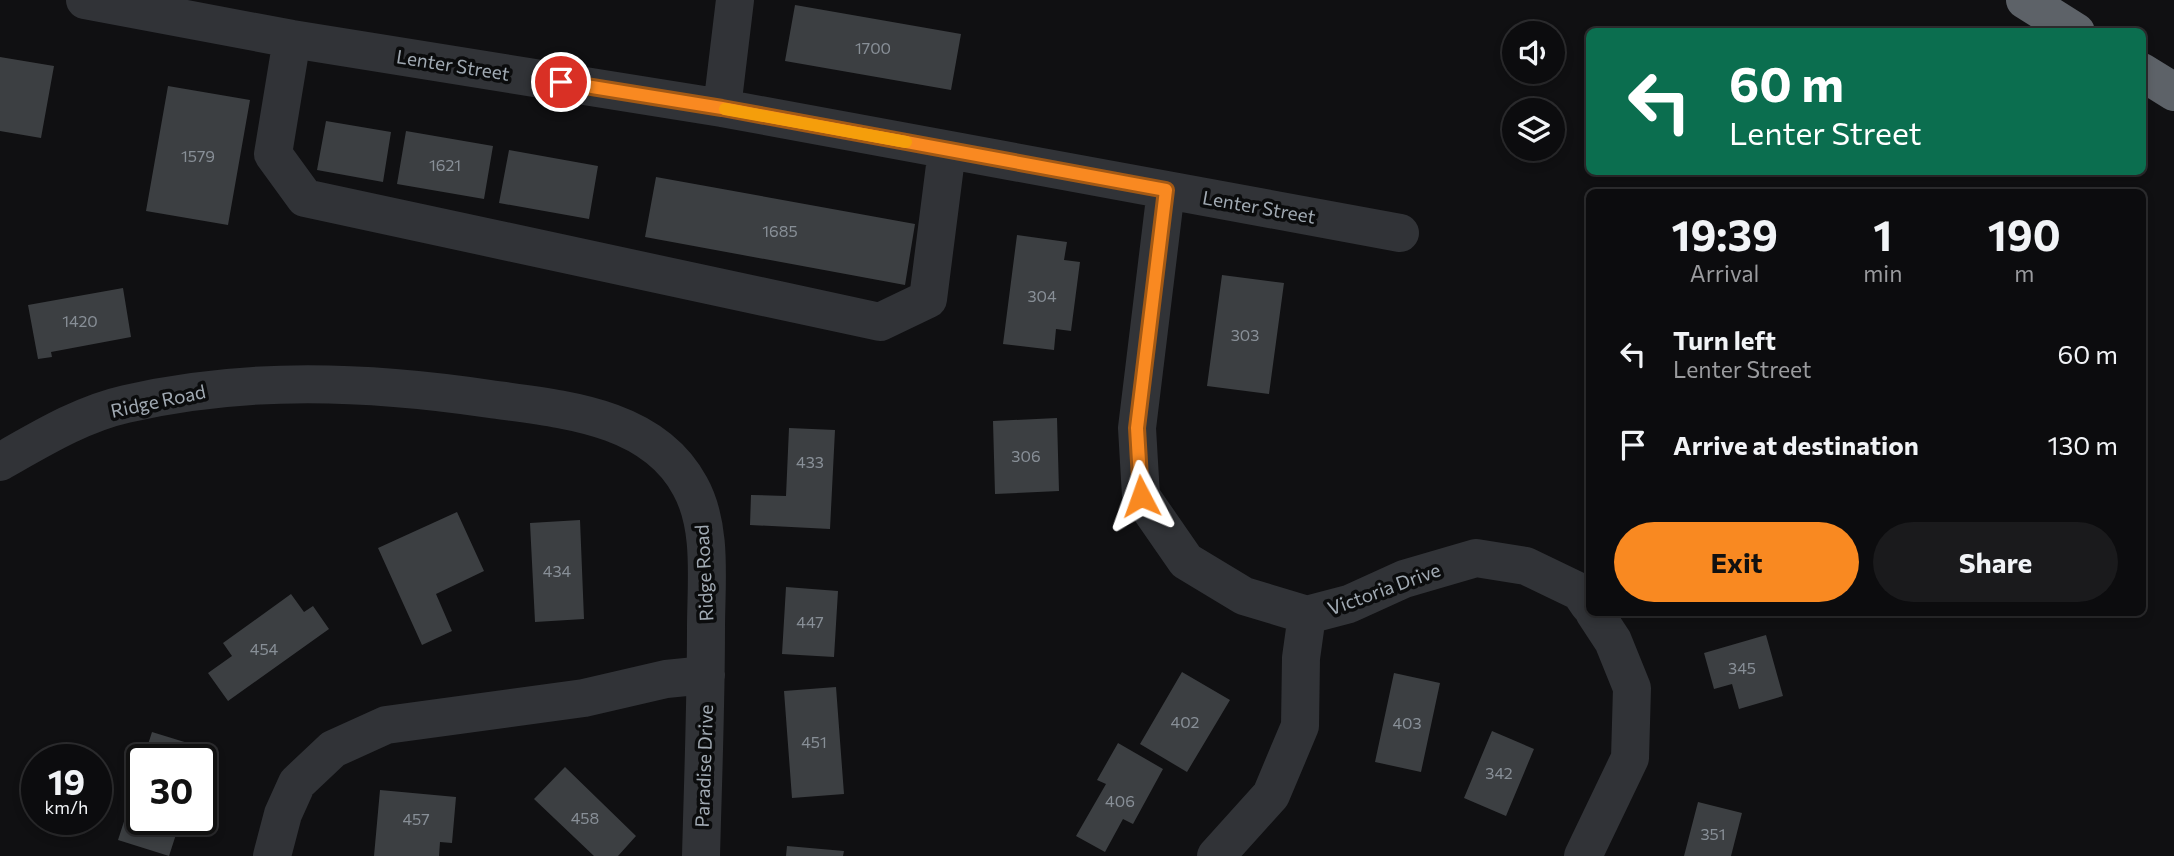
<!DOCTYPE html>
<style>
body{margin:0;font-family:Commissioner,sans-serif;background:#1a1a1c;color:#f1f3f6;height:100vh;display:flex;flex-direction:column;font-size:26px;white-space:nowrap}
*{box-sizing:border-box;margin:0}
p{font-size:23px;color:#9a9b9e}
.icon{flex:none;width:38px;height:38px;fill:none;stroke:currentColor;stroke-width:2;stroke-linecap:round;stroke-linejoin:round}
.map{position:relative;flex:1;overflow:hidden}
.drawer{position:absolute;left:1586px;top:189px;width:560px;height:427px;display:flex;flex-direction:column;background:#0c0c0e;border-radius:10px;box-shadow:0 4px 10px #0003,0 0 0 2px #2c2c2e}
.drawer>*{flex:none}
.banner{position:absolute;left:1586px;top:28px;width:560px;height:147px;border-radius:10px;box-shadow:0 4px 10px #0003,0 0 0 2px #2c2c2e;background:#0b6e4f;color:#fff;overflow:hidden}
.fabs{position:absolute;left:1502px;top:21px;display:grid;gap:14px}
.fabs a{display:grid;place-items:center;width:63px;height:63px;border-radius:50%;background:#0c0c0e;box-shadow:0 4px 10px #0003,0 0 0 2px #2c2c2e;font-size:35px}
.speed{position:absolute;left:21px;top:744px;display:flex;gap:14px;font-size:35px;font-weight:700;text-align:center}
.speed>*{display:grid;place-content:center;width:91px;height:91px;border-radius:50%;background:#0c0c0e;box-shadow:0 4px 10px #0003,0 0 0 2px #2c2c2e;line-height:1}
.speed small{font-size:18px;font-weight:400}
.speed .limit{border:4px solid #111;border-radius:10px;background:#fff;color:#111}
.pin{position:absolute;display:grid;place-items:center;width:60px;height:60px;color:#fff;margin:-30px;border:4px solid #fff;border-radius:50%;box-shadow:0 2px 7px #0007}
.me{position:absolute;width:77px;margin:-38px;rotate:356deg;stroke-linejoin:round;filter:drop-shadow(0 0 5px #0008)}
.turn{display:flex;align-items:center;gap:24px;height:147px;padding:0 28px;font-size:32px}
.turn .icon{width:91px;height:91px;stroke-width:2.5}
.turn b{display:block;font-size:49px;line-height:60px}
.eta{display:flex;justify-content:space-evenly;align-items:center;height:119px;text-align:center}
.eta b{font-size:42px;font-weight:700;line-height:49px}
.primary-button{display:flex;gap:14px;margin-top:auto;padding:14px 28px}
.primary-button a{flex:1;height:80px;border-radius:42px;background:#f98921;color:#111;font-size:28px;font-weight:700;line-height:80px;text-align:center}
.primary-button a+a{background:#1a1a1c;color:#f1f3f6}
ul{padding:0;list-style:none}
li{display:flex;align-items:center;gap:21px;height:91px;padding:0 28px}
li div{flex:1}
li b{display:block;font-size:26px}
li em{font-style:normal}
.map>svg:first-child{display:block}
.building{fill:#3c3f42}
.lines{fill:none;stroke-linecap:round;stroke-linejoin:round}
.minor{stroke:#313337;stroke-width:38}
.highway{stroke:#5d6268;stroke-width:38}
.route-casing{stroke:#a25915;stroke-width:18}
.route{stroke:#f98921;stroke-width:12}
.slow{stroke:#f59e0b;stroke-width:12}
.labels{text-anchor:middle;stroke-width:7;stroke-linejoin:round;paint-order:stroke}
.number-label{font-size:16px;fill:#888f97}
.street-label{font-size:19px;fill:#a1aab3;stroke:#0b0c0d}
</style>
<div class="map">
<svg width="2174" height="856" viewBox="0 0 2174 856">
<rect width="100%" height="100%" fill="#101012"/>
<path class="building" d="M795,5L961,34L951,90L785,61Z
M0,57L54,66L41,138L0,131Z
M168,86L250,100L228,225L146,211Z
M326,121L391,132L383,182L317,170Z
M406,131L493,146L484,199L397,184Z
M509,150L598,166L589,219L499,203Z
M656,177L915,224L905,285L645,237Z
M1017,235L1067,242L1064,260L1080,262L1071,331L1056,329L1054,350L1003,344Z
M1222,275L1284,283L1269,394L1207,386Z
M123,288L131,337L51,352L52,357L38,359L28,305Z
M1057,418L1059,491L995,494L993,421Z
M789,428L835,430L830,529L750,525L751,495L786,496Z
M457,512L484,571L436,594L452,631L422,645L378,548Z
M580,520L584,619L535,622L530,523Z
M786,587L838,591L834,657L782,654Z
M291,594L304,612L313,606L329,629L228,701L208,673L232,656L223,643Z
M1766,635L1783,696L1739,709L1732,684L1714,689L1704,653Z
M1182,672L1230,700L1187,772L1140,744Z
M1394,673L1440,683L1421,772L1375,762Z
M836,687L844,794L792,798L784,691Z
M1492,731L1534,749L1506,816L1464,798Z
M152,732L204,748L200,760H143Z
M1118,743L1163,769L1133,824L1123,819L1105,852L1076,836L1106,784L1097,780Z
M142,766V819H181L169,856L118,840Z
M565,767L636,836L618,856H594L534,799Z
M380,790L456,797L452,843L440,842L439,856H374Z
M1698,802L1742,813L1731,856H1684Z
M787,846L844,851L843,856H786Z"/>
<g class="lines">
<path class="minor" d="M85,0L292,39L722,108L1400,233
M292,39L273,154L305,198L880,322L928,299L947,150
M722,108L735,0
M1166,190L1137,428L1141,496L1186,561L1244,596L1307,615L1349,604L1404,579L1476,558L1526,566L1580,592L1589,605
M0,462C39,440 81,414 126,404C246,376 369,381 490,399C561,409 652,415 690,486C713,527 706,583 706,628C706,704 703,780 701,856
M272,856L283,814L297,783L333,749L386,725L584,698L666,679L706,675
M1216,856L1271,795L1300,726L1301,658L1307,615
M1583,856L1630,758L1632,688L1613,641L1594,612"/>
<path class="highway" d="M2025,0L2076,32
M2142,72L2174,92"/>
</g>
<g class="lines">
<defs>
<path id="route" d="M561,82L722,108L1166,190L1137,428L1141,496"/>
</defs>
<use href="#route" class="route-casing"/>
<use href="#route" class="route"/>
<path class="slow" d="M725,109L906,142"/>
</g>
<g class="labels">
<g class="number-label">
<text x="873" y="54">1700</text>
<text x="198" y="162">1579</text>
<text x="445" y="171">1621</text>
<text x="780" y="237">1685</text>
<text x="1042" y="302">304</text>
<text x="80" y="327">1420</text>
<text x="1245" y="341">303</text>
<text x="1026" y="462">306</text>
<text x="810" y="468">433</text>
<text x="557" y="577">434</text>
<text x="810" y="628">447</text>
<text x="264" y="655">454</text>
<text x="1742" y="674">345</text>
<text x="1185" y="728">402</text>
<text x="1407" y="729">403</text>
<text x="814" y="748">451</text>
<text x="1499" y="779">342</text>
<text x="1120" y="807">406</text>
<text x="585" y="824">458</text>
<text x="416" y="825">457</text>
<text x="1713" y="840">351</text>
</g>
<g class="street-label">
<text transform="translate(453 65) rotate(9)" y="7">Lenter Street</text>
<text transform="translate(1259 207) rotate(10)" y="7">Lenter Street</text>
<text transform="translate(158 401) rotate(-12)" y="7">Ridge Road</text>
<text transform="translate(704 573) rotate(-93)" y="7">Ridge Road</text>
<text transform="translate(1384 589) rotate(-20)" y="7">Victoria Drive</text>
<text transform="translate(704 766) rotate(-88)" y="7">Paradise Drive</text>
</g>
</g>
</svg>
<div class="fabs">
<a><svg class="icon" aria-label="sound" viewBox="0 0 24 24"><path d="M4 9h4l5-4v14l-5-4H4zM17 9q2 3 0 6"/></svg></a>
<a><svg class="icon" aria-label="layers" viewBox="0 0 24 24"><path d="M12 4l9 5-9 5-9-5zM3 14l9 5 9-5"/></svg></a>
</div>
<div class="speed"><div>19<small>km/h</small></div><div class="limit">30</div></div>
<div class="pin" style="left:561px;top:82px;background:#d93025"><svg class="icon" aria-label="arrive" viewBox="0 0 24 24"><path d="M6 21V4h12l-3 4 3 4H6"/></svg></div>
<svg class="me" style="left:1141px;top:496px" viewBox="-20 -20 40 40"><path d="M0-17L14 15 0 8-14 15z" fill="#f98921" stroke="#fff" stroke-width="4"/></svg>
<div class="banner">
<div class="turn"><svg class="icon" aria-label="left" viewBox="0 0 24 24"><path d="M17 20v-9H6M10 6l-5 5 5 5"/></svg><div><b>60 m</b>Lenter Street</div></div>
</div>
<section class="drawer">
<div class="eta">
<div><b>19:39</b><p>Arrival</p></div>
<div><b>1</b><p>min</p></div>
<div><b>190</b><p>m</p></div>
</div>
<ul>
<li><svg class="icon" aria-label="left" viewBox="0 0 24 24"><path d="M17 20v-9H6M10 6l-5 5 5 5"/></svg><div><b>Turn left</b><p>Lenter Street</p></div><em>60 m</em></li>
<li><svg class="icon" aria-label="arrive" viewBox="0 0 24 24"><path d="M6 21V4h12l-3 4 3 4H6"/></svg><div><b>Arrive at destination</b></div><em>130 m</em></li>
</ul>
<div class="primary-button"><a>Exit</a><a>Share</a></div>
</section>
</div>
